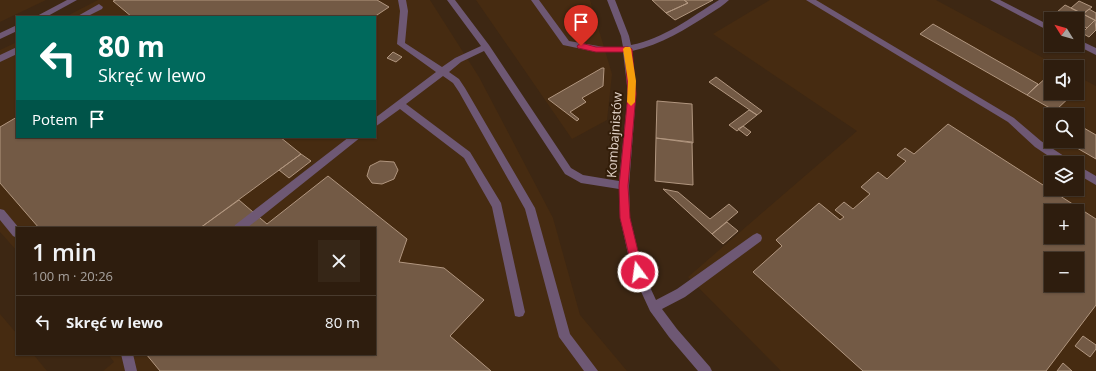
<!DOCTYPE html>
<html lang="pl">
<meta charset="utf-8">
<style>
body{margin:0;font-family:"Open Sans",sans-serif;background:#362617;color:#f1f3f6;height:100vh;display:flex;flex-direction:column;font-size:15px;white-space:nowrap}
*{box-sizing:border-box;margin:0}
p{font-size:13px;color:#a7a29e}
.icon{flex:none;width:22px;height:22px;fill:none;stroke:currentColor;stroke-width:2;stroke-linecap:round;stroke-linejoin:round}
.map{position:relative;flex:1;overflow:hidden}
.panel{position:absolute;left:16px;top:227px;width:360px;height:128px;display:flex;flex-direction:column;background:#2e1d0e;border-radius:0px;box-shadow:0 1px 3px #0004,0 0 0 1px #493b2e}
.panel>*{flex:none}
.top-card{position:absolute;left:16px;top:16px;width:360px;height:122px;border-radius:0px;box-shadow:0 1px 3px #0004,0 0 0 1px #493b2e;background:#00695c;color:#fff;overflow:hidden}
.needle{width:26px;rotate:307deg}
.tools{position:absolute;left:1044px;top:12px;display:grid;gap:8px}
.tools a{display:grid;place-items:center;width:40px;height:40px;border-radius:0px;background:#2e1d0e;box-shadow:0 1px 3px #0004,0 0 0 1px #493b2e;font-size:20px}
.pin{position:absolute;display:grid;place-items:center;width:34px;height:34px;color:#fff;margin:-41px -17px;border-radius:50% 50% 50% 0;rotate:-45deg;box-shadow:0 0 4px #0007}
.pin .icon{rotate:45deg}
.me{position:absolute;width:44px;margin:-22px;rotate:346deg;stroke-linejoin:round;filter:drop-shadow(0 0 3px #0008)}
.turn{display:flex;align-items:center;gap:14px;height:84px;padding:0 16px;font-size:18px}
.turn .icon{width:52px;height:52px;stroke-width:2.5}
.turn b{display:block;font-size:28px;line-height:34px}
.then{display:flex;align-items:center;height:38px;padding:0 16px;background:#0003;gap:8px;font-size:15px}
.round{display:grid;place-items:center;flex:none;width:42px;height:42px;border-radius:0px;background:#362617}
.head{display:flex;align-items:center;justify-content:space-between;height:68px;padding:0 16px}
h1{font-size:24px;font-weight:600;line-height:30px}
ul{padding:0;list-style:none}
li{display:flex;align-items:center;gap:12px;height:52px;padding:0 16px;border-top:1px solid #493b2e}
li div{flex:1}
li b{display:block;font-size:15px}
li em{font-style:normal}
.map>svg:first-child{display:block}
.built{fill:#462b11;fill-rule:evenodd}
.building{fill:#735a45;stroke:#b1967f;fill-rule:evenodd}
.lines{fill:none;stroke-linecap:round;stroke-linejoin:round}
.minor{fill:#6e5874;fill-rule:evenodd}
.route{fill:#e11d48;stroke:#92132f}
.slow{fill:#f59e0b}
.labels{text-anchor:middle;stroke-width:4;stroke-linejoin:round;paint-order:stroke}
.street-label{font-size:13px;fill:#e0d1c6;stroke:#321d09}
</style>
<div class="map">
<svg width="1096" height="371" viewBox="0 0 1096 371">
<rect width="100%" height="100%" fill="#3d2713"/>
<path class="built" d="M0,0H46L0,22Z
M98,0H430L479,77L553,218L580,315L627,371H103L114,362L108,354H375V228H17V251L0,232V50L17,42V137H375V17H65Z
M476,0H590L612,74L607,120L572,139Z
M770,0H936L1060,67H1051V93H1077V76L1096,86V371H781L688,277L857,131L713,34ZM1051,115H1077V141H1051ZM1051,163H1077V189H1051ZM1051,211H1077V237H1051ZM1051,259H1077V285H1051Z
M0,314L17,334V354H33L47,371H0Z"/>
<path class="building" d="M116,0H377L389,7L374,17H132L113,1Z
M652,0H684L688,3L666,13Z
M684,0H713L675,20L666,13L688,3Z
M1079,1L1092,7L1083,14L1071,8Z
M1065,5L1095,20L1087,28L1077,23V19H1069L1056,13Z
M1089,9L1096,13V21L1083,14Z
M1095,20L1096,30L1089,37L1082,33Z
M585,22L593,27L586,32L578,27Z
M933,24L1038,84L1027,95L920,34Z
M393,52L402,57L396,62L387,58Z
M602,68H604L603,86L582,98L586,102L570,112L579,119L577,121L548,99Z
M1049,75L1051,76V93H1074L1055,111L1027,95Z
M716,77L762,111L757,115L709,82Z
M657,101L692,104L693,143L656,138Z
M749,110L757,115L737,131L729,125Z
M17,117V137H280L301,154L200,228H39L0,183V127Z
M1051,121V133L1044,128Z
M948,124L1096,219V305L1046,371H863L753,272L782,246L776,240L819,203L840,220L844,217L835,210L844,202L853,209L870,194L861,187L878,172L887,179L906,161L897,155L905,148L914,154ZM1051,211H1077V237H1051ZM1051,259H1077V285H1051Z
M1077,124L1096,135V159L1065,141H1077Z
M743,126L751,132L747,136L738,129Z
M656,138L692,142L693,185L655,181Z
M301,154L311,161L289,178L279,170Z
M380,161L394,162L398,170L394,179L382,184L372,183L367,176L370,166Z
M328,176L407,239L399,262L444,268L484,300L450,336L491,371H160L146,354H375V228H200L239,200L267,224Z
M663,189L678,192L710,219L729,204L738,212L712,234Z
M727,222L738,231L723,244L712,234Z
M1083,336L1096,345V349L1090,357L1075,346Z
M1063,363L1072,371H1057Z"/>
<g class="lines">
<path class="minor" d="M67,0H77L46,17H35Z
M398,0H406L408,11L405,43L442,67L455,58L481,46L447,0H455L489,45L571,168L583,175L619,181L628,94L623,52H596L563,45L531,0H539L569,41L604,47H623L621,36L607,0H615L629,36L631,45C664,39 691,17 719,0H729C724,5 717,9 711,13C686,29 661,45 632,51L636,94L629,186L630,218L643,272L656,300L677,289L753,235L757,233L761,235L762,238L761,241L685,297L662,309L677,329L710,367L712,371H698L669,337L650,311L632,272L620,218L619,189L581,183L565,174L484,51L461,62L449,72L459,79L465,88L535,208L570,334L598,371H584L559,337L525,209L459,92L453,83L443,76L406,104L470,152L501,203L525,312L523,316L519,317L515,316L492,207L464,158L400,109L375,127V118L436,72L397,44L400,11Z
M806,0H816L1014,118L1041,141L1070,160L1072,163H1059L1035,147L1008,122Z
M990,0H1000L1051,26V32Z
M99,4L103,7L102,9L86,17H76Z
M17,25V31L0,39V33Z
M1077,39L1096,48V55L1076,45Z
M17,47V54L0,62V55Z
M349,137H361L247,228H234L235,225Z
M1077,165L1096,176V185L1077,174Z
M0,209L4,210L19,228H17V238L13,236L0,220Z
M121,354H133L137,371H125Z"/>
</g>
<path class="route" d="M581,43L596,47H628L632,49L636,94L628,186L630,218L643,272L641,275L638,276L634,275L633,272L620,218L619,186L628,94L625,52H596L578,48L577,46Z"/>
<path class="slow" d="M625,47H630L631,49L636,81L635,102L631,106L627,102L628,81L623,49Z"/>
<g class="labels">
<g class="street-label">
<text transform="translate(614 135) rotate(-86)" y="5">Kombajnistów</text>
</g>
</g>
</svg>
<div class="tools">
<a><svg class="needle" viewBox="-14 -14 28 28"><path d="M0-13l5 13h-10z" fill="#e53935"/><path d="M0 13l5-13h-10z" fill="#a7a29e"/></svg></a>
<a><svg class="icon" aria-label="sound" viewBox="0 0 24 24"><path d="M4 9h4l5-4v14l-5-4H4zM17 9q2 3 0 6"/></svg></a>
<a><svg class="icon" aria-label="search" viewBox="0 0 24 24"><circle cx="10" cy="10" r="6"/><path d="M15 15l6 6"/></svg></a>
<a><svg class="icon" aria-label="layers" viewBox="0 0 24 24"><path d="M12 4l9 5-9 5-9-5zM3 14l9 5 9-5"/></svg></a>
<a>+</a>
<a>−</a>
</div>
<div class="pin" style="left:581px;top:46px;background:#d93025"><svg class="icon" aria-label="arrive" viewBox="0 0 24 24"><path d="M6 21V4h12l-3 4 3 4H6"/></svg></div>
<svg class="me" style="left:638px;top:272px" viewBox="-20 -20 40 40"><circle r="17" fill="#e11d48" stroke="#fff" stroke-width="3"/><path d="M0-11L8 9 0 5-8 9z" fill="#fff"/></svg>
<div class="top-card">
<div class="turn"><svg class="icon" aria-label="left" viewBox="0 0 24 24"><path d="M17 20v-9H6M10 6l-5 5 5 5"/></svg><div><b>80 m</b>Skręć w lewo</div></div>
<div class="then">Potem<svg class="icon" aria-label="arrive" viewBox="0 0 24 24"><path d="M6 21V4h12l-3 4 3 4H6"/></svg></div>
</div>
<section class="panel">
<div class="head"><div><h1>1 min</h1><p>100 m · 20:26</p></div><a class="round"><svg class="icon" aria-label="close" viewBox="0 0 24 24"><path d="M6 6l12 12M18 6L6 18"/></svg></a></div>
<ul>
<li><svg class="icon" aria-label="left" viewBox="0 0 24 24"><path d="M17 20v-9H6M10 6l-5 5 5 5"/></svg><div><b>Skręć w lewo</b></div><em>80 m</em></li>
</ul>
</section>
</div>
